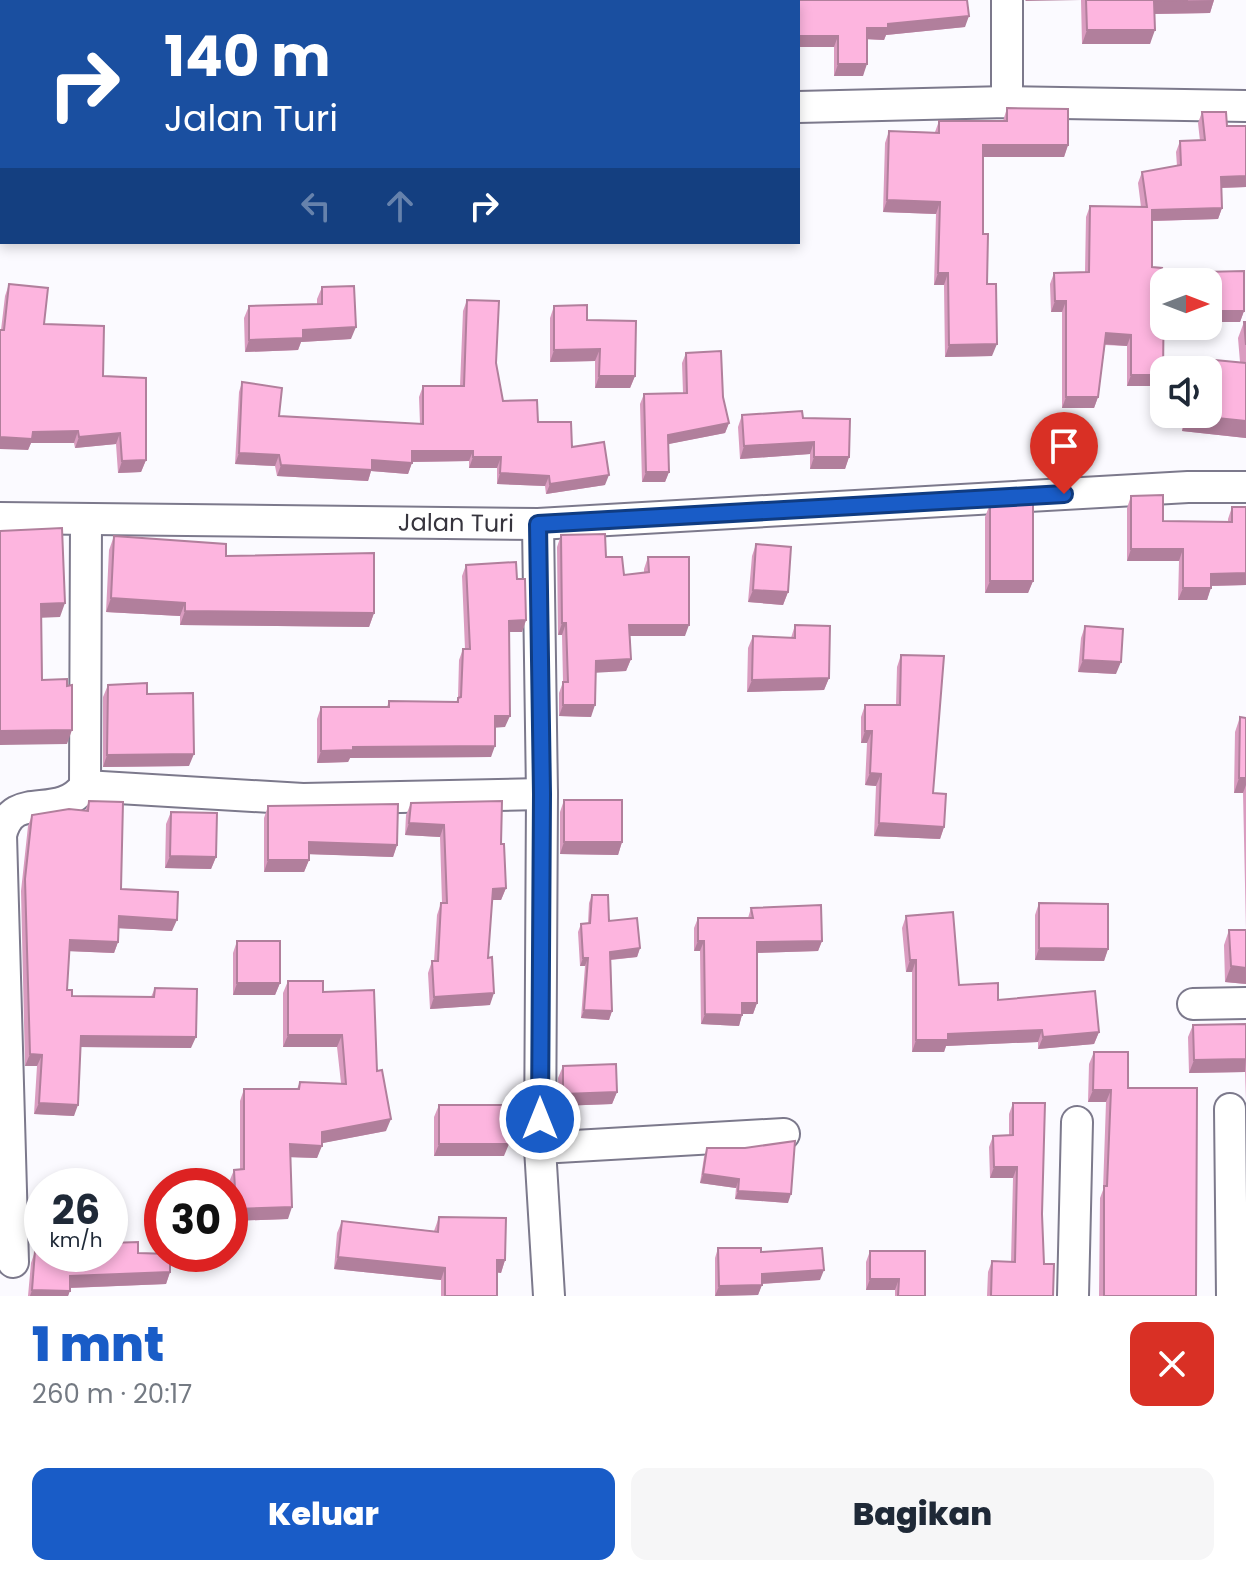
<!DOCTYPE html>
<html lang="id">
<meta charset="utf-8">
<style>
body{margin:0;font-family:Poppins,sans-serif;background:#f6f6f7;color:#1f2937;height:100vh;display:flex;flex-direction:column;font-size:30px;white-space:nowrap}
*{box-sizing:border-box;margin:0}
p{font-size:26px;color:#747a83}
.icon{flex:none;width:44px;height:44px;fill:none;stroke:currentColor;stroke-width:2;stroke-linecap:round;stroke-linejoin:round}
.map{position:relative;height:1296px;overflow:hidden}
.panel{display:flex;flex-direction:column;background:#fff;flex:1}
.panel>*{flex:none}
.hud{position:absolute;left:0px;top:0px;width:800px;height:244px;box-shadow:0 4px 12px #0003;background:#1a4fa0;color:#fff;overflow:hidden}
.needle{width:52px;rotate:90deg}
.controls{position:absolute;left:1150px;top:268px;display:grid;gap:16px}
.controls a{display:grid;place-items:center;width:72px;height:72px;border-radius:16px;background:#fff;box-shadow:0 4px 12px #0003;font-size:40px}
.speed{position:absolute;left:24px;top:1168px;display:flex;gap:16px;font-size:40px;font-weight:700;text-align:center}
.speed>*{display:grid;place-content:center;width:104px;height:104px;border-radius:50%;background:#fff;box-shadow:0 4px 12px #0003;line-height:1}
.speed small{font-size:20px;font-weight:400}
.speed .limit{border:12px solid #d22;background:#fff;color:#111}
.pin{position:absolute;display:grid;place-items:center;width:68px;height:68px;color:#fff;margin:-82px -34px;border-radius:50% 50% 50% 0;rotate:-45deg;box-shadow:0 0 8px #0007}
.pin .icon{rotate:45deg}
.me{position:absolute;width:88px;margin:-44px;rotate:0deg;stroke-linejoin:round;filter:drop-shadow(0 0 6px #0008)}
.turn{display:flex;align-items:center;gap:28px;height:168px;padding:0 32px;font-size:36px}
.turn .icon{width:104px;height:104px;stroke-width:2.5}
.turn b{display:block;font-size:56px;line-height:68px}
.lanes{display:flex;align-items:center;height:76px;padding:0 32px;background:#0003;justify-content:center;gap:40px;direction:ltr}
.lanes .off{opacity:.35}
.round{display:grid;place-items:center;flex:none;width:84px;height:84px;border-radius:16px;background:#f6f6f7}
.summary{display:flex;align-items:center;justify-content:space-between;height:136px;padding:0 32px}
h1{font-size:48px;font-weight:800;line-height:60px;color:#195cc7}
.button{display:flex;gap:16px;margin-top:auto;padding:16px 32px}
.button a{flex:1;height:92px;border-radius:16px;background:#195cc7;color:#fff;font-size:32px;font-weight:800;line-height:92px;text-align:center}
.button a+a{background:#f6f6f7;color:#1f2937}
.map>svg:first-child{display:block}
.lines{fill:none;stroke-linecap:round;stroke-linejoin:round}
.street-casing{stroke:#7c798c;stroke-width:34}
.street{stroke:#fff;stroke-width:30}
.wall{fill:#da9cc0}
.shaded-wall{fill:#b17f9c}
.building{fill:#fdb5df;stroke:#b17f9c;stroke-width:2}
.route-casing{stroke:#103c81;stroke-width:20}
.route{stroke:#195cc7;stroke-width:14}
.labels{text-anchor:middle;stroke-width:7;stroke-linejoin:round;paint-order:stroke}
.street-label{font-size:24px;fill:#36343d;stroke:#fff}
</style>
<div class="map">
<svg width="1246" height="1296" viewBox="0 0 1246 1296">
<rect width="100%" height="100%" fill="#fbfaff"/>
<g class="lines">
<defs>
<g id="street">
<path d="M119,0V2"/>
<path d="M1007,0V102"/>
<path d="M798,107L1007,102L1246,106"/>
<path d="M0,110H2"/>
<path id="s1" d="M0,518L538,524L1188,487H1246"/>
<path d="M538,524L542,794L540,1148L784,1134"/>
<path d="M85,786L303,799L542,794"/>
<path d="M1193,1004L1246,1003"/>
<path d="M1230,1109L1232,1296"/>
<path d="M540,1148L549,1296"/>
<path d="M13,1262L1,835C13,787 57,823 85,786L86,520"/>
<path d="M1073,1296L1077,1122"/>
</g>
</defs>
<use href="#street" class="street-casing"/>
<use href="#street" class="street"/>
</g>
<path class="wall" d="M526,0H967L965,27L886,35L884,40L867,39L863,76H834V47H798V2H526Z
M1081,0H1214L1210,13L1155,14L1150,44H1082Z
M1007,108L1068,145L1064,157H983V234L992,356L945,357L944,285H934L936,214L883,212L885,143L889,131L935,132L939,121H1003Z
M1202,112H1226L1227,126H1246V187L1222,188V208L1218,219L1152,221V267L1162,268L1161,273L1244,271V311L1240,322H1208V282H1164L1163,375L1158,386H1127V346L1105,345L1098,397L1094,408H1062V312H1051L1050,284L1054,273L1085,272L1086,217L1090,206L1141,207L1138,183L1142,172L1177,166L1176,152L1180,141H1200L1198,123Z
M9,284L44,324L103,376L146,460L141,472L118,473L116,444L75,448L74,443H31L28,450L1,330L5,296Z
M322,287L351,339L301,342L298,350L245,352L244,318L249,306L317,305V299Z
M467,300L496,363L503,401L538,422L572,447L605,485L546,494L545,486L497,484V468H469V461L412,462L408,474L371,471L368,481L277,476L275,466L235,464L239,392L242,382L279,416L420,424L419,397L423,386H460L463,311Z
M554,306L587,320L635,376L630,388H595V361L550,362V318Z
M1244,322H1246V438L1182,431L1184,414H1208V370H1189L1194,358L1240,362L1238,338Z
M686,353L723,397L729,423L725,433L668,444L669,472L665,482H642L640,404L644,394L683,393L682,363Z
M742,415L803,418L849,457L845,469H810V454L740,459L738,427Z
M1131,496L1163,521L1228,522V519L1232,507H1246V585L1211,586L1207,600H1178L1179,561H1127V508Z
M990,504L1033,581L1028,593H985V517Z
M561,535L606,557L624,575L644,573V569L648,557L685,636H630L631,659L626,671L596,672L591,717L559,716V693L563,682L562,635H558L557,547Z
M114,536L226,556L374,613L369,627L180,625V616L106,612L109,550Z
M756,544L788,592L783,605L748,602L752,556Z
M466,565L517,579L526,620L522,632H509L505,727H495L491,757L350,758L348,762L317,763V719L321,707H387L389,701L456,702L458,698L459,660L463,649H465L462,576Z
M795,625L829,678L824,690L747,692L748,648L753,636L791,638Z
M1085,626L1116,674L1078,672L1081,638Z
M901,655L933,793L944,827L940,839L874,836L876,786L865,785L867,743H861V717L865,705H896L897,667Z
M108,685L147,694L189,766L103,767V697Z
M1240,717L1246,718V984L1225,982L1224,945L1229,930H1246L1243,793H1234L1235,732Z
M564,800L622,842L618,855L560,854V812Z
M89,801L121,889L172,931L118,928V942L114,953L69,951L67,990L72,996L151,997L155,988L191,1048L81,1047L74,1116L34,1114L37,1066H25L21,891L28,826L32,815L85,811Z
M411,803L501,844L506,888L501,900H492L488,958L490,1005L430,1009L428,973L432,961H434L437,915L441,903H442L440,837L405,835L406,815Z
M268,806L397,845L393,857L309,854V860L304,872H264V818Z
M171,812L216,857L211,869L165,868L166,824Z
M592,895L609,921L640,948L637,957L611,960L612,1011L609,1020L581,1018L585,966H580L578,932L581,924L588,923L589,903Z
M1039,903L1108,949L1104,961L1035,960V915Z
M751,908L822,941L818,951L757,953V1003L753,1014H742L739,1026L701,1024L700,951H694V928L698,918H748Z
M906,916L959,985L998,1000L1099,1032L1094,1044L1038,1049V1042L946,1046L944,1052H912V972H906L902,928Z
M237,941L280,983L275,995H233V953Z
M288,981L323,992L377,1071L386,1131L322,1143L317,1158L290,1157L288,1219L231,1221L229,1182L234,1170L240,1169V1101L244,1089H297L300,1082L341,1083L337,1047H283V993Z
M1246,1024V1101L1245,1072L1189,1073L1188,1037L1193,1025Z
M1094,1052L1128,1088L1196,1296H1099L1100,1198L1103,1190L1106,1102H1088L1089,1064Z
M563,1066L617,1092L612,1104L559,1106L558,1078Z
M1013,1103L1042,1214L1044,1264L1053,1296H987L988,1272L992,1261L1011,1262L1013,1178H990L989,1147L993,1136L1009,1135V1114Z
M439,1105L504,1156H434V1117Z
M707,1148L788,1203L735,1199L736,1188L700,1183L704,1157Z
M439,1217L505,1260L501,1273L497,1272V1296H441V1280L334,1269L337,1233L342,1221L434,1231Z
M718,1248L761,1252L820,1280L762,1284L758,1295L715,1296V1258Z
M35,1251L138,1253L170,1272L166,1284L70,1288L68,1296H28L31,1263Z
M870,1251L925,1296H895V1290H866V1262Z"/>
<path class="shaded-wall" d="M527,0H565V2H526Z
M1026,0H1081L1025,1Z
M1214,0L1210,13L1150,14L1154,1Z
M969,16L965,27L886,35L884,40L863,39L867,28L888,24Z
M1087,30H1155L1150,44H1082Z
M798,36H838L834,47H798Z
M838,64H867L863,76H834Z
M983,145H1068L1064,157H978Z
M1246,176V187L1217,188L1221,177Z
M887,200L940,202L936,214L883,212Z
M1222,208L1218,219L1148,221L1152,210Z
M0,216H2V228H0Z
M938,273H948L944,285H934Z
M1055,301H1066L1062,312H1051Z
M1208,311H1244L1240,322H1208Z
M356,327L351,339L301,342L298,350L245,352L249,340L303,330Z
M1106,333L1131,335L1127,346L1102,344Z
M997,344L992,356L945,357L949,345Z
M600,349L595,361L550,362L554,350Z
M1131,375H1163L1158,386H1127Z
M599,376H635L630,388H595Z
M1066,397H1098L1094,408H1062Z
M1188,415L1246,421V438L1182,431Z
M729,423L725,433L664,445L668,435Z
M78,431L74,443H31L28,450L0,449V437L33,432Z
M120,433L116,444L75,448L79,437Z
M814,442L810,454L740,459L744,446Z
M412,451H473L469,461L408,462Z
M239,453L279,455L275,466L235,464Z
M473,457H501L497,468H469Z
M814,457H849L845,469H810Z
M146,460L141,472L118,473L122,461Z
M372,460L412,463L408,474L371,471L368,481L277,476L281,465Z
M646,472H669L665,482H642Z
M500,473L549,476L545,486L497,484Z
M609,475L605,485L546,494L550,484Z
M1131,549H1183L1179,561H1127Z
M1246,573V585L1207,586L1211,574Z
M990,581H1033L1028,593H985Z
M1183,588H1211L1207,600H1178Z
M753,590L788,592L783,605L748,602Z
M111,598L185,603L180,616L106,612Z
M65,603L60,617L36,618L41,604Z
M185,611L374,613L369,627L180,625Z
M526,620L522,632H505L509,621Z
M562,623H566L562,635H558Z
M629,625H689L685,636H625Z
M631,659L626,671L592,673L596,661Z
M1083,660L1121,662L1116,674L1078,672Z
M829,678L824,690L747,692L752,680Z
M563,705H595L591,717L559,716Z
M495,716H510L505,727L491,728Z
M72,730L67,744L0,745V731Z
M865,731H872L867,743H861Z
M495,746L491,757L350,758L348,762L317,763L321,751L353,747Z
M194,754L189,766L103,767L107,755Z
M870,773L881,774L876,786L865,785Z
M1239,778H1246V785L1243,793H1234Z
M409,823L444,825L440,837L405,835Z
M879,823L944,827L940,839L874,836Z
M309,842L397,845L393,857L304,854Z
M564,842H622L618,855L560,854Z
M170,856L216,857L211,869L165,868Z
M268,860H309L304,872H264Z
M506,888L501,900H489L493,889Z
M119,916L177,920L172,931L115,928Z
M70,940L118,942L114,953L66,951Z
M698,941H704L700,951H694Z
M822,941L818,951L753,953L757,942Z
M640,948L637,957L607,960L610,952Z
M1039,948L1108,949L1104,961L1035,960Z
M583,958H588L585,966H580Z
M910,960H916L912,972H906Z
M1231,966L1246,968V984L1225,982Z
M237,983H280L275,995H233Z
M494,993L490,1005L430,1009L434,997Z
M742,1003H757L753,1014H739Z
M584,1010L612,1011L609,1020L581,1018Z
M705,1014L742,1015L739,1026L701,1024Z
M1042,1030L1038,1042L946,1046L944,1052H912L916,1040L948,1034Z
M1099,1032L1094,1044L1038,1049L1043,1037Z
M288,1035H342L337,1047H283Z
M81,1036L196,1037L191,1048L77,1047Z
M30,1054L42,1055L37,1066H25Z
M1246,1059L1245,1072L1189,1073L1194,1060Z
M1093,1090H1111L1106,1102H1088Z
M617,1092L612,1104L559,1106L563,1094Z
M39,1103L78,1105L74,1116L34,1114Z
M391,1119L386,1131L318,1144L322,1132Z
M290,1144L322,1146L317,1158L285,1157Z
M439,1144H509L504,1156H434Z
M994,1167H1017L1013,1178H990Z
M703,1174L739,1179L736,1188L700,1183Z
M738,1191L791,1194L788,1203L735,1199Z
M292,1207L288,1219L231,1221L236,1209Z
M338,1257L445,1268L441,1280L334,1269Z
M497,1260H505L501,1273L493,1272Z
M824,1270L820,1280L758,1284L762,1274Z
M170,1272L166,1284L66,1288L70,1276Z
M870,1279H899L895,1290H866Z
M762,1285L758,1295L715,1296L719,1286Z
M32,1290L70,1291L68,1296H30Z"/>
<path class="building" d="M179,0H283V2H142V1Z
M376,0H386V2H364Z
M567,0H967L969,16L888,24V28H867V64H838V36H798V2H567Z
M1086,0H1188L1154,1L1155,30H1087Z
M1007,108L1068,109V145H983V234H988L987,284H996L997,344L949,345L948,273H938L940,202L887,200L889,131L939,133V121H1007Z
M1202,112H1226L1227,126H1246V176L1221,177L1222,208L1152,210V267L1162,268L1161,273L1244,271V311H1208V282H1164L1163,375H1131V335L1106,333L1098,397H1066V301H1055L1054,273L1089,272L1090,206L1147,207L1142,172L1181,165L1180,141L1205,140Z
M0,140H2V216H0Z
M9,284L48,288L44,324L104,326L103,376L146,378V460L122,461L120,433L79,437L78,431L33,432L32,439L0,437V330H4Z
M354,286L356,327L303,330V338L249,340V306L322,304V287Z
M467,300L499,301L496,363L503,401L537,400L538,422H571L572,447L604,442L609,475L550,484L549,476L500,473L501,457H473V451H412V463L372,460V470L281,465L279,455L239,453L242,382L282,388L279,416L423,424V386H464Z
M587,305V320L636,321L635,376H599L600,349L554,350V306Z
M1244,322H1246V345Z
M721,351L723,397L729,423L668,435L669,472H646L644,394L687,393L686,353Z
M1194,358L1246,363V421L1188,415V414H1208V370H1193Z
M802,411L803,418L850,419L849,457H814V442L744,446L742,415Z
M1163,495V521L1232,522V507H1246V573L1211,574V588H1183V549H1131V496Z
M1033,502V581H990V504Z
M62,528L65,603L41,604L42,680L67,679V686L72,685V730L0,731V531Z
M605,534L606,557H622L624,575L649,572L648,557H689V625H629L631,659L596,661L595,705H563V682H568L566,623H562L561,535Z
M114,536L226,544V556L374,553V613L185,611V603L111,598Z
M756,544L791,547L788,592L753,590Z
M516,562L517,579H525L526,620L509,621L510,716H495V746L353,747V750L321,751V707H389V701L458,702V698L461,697L463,649H470L466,565Z
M795,625L830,626L829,678L752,680L753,636L795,638Z
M1085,626L1123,629L1121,662L1083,660Z
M901,655L944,656L933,793L946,794L944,827L879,823L881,774L870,773L872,731H865V705H900Z
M147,683V694L193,693L194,754L107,755L108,685Z
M1240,717L1246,718V778H1239Z
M564,800H622V842H564Z
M89,801L123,802L121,889L178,892L177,920L119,916L118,942L70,940L67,990H72V996L154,997L155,988L197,989L196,1037L81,1036L78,1105L39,1103L42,1055L30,1054L25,879L32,815L69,809L88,811Z
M502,801L501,844H504L506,888L493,889L488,958L492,957L494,993L434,997L432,961H438L441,903H447L444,825L409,823L411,803Z
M398,804L397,845L309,842V860H268V806Z
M171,812L217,813L216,857L170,856Z
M592,895H608L609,921L637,918L640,948L610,952L612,1011L584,1010L588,958H583L581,924L590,923Z
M1039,903L1108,904V949L1039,948Z
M821,905L822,941L757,942V1003H742V1015L705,1014L704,941H698V918H753L751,908Z
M953,912L959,985L998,983V1000L1095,991L1099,1032L1043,1037L1042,1030L948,1034V1040H916V960H910L906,916Z
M1229,930H1246V968L1231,966Z
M237,941H280V983H237Z
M288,981H323V992L374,990L377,1071L382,1070L391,1119L322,1132V1146L290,1144L292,1207L236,1209L234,1170L244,1169V1089H299L300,1082L346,1084L342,1035H288Z
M1246,1024V1059L1194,1060L1193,1025Z
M1094,1052H1128V1088H1197L1196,1296H1104V1186H1107L1111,1090H1093Z
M616,1064L617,1092L563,1094V1066Z
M1013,1103H1045L1042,1214L1044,1264H1054L1053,1296H991L992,1261L1015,1262L1017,1167H994L993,1136L1013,1135Z
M439,1105H509V1144H439Z
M795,1141L791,1194L738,1191L739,1179L703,1174L707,1148H745Z
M439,1217L506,1218L505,1260H497V1296H445V1268L338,1257L342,1221L438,1232Z
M138,1242V1253L170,1254V1272L70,1276V1291L32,1290L35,1251H42V1254H110V1243Z
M718,1248H761V1252L822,1248L824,1270L762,1274V1285L719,1286Z
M870,1251H925V1296H898L899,1279H870Z"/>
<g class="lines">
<defs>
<path id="route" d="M540,1119L542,794L538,524L1064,494"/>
</defs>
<use href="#route" class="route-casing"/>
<use href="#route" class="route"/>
</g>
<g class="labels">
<g class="street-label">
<text dy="8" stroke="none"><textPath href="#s1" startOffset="456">Jalan Turi</textPath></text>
</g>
</g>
</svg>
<div class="controls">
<a><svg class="needle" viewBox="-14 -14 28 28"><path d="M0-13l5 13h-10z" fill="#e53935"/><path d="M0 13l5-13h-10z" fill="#747a83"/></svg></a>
<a><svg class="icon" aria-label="sound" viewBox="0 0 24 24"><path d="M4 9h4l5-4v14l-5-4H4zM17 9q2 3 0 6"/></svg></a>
</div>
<div class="speed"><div>26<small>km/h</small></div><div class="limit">30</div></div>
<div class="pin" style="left:1064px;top:494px;background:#d93025"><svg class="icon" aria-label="arrive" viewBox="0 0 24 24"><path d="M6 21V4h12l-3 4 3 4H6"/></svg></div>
<svg class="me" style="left:540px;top:1119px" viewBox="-20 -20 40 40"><circle r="17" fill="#195cc7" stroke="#fff" stroke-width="3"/><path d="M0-11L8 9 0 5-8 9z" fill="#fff"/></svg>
<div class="hud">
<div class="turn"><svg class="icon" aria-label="right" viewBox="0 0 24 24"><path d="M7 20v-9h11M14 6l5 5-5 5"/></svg><div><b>140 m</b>Jalan Turi</div></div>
<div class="lanes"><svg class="icon off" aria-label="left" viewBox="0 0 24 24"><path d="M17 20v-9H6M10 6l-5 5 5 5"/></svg><svg class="icon off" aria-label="ahead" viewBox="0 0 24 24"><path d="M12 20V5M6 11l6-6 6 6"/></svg><svg class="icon" aria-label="right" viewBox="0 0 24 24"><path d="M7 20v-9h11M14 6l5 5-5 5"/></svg></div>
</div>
</div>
<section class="panel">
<div class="summary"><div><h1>1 mnt</h1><p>260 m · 20:17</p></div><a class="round" style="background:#d93025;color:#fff"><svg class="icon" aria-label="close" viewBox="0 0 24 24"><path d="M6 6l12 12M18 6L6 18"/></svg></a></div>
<div class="button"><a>Keluar</a><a>Bagikan</a></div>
</section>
